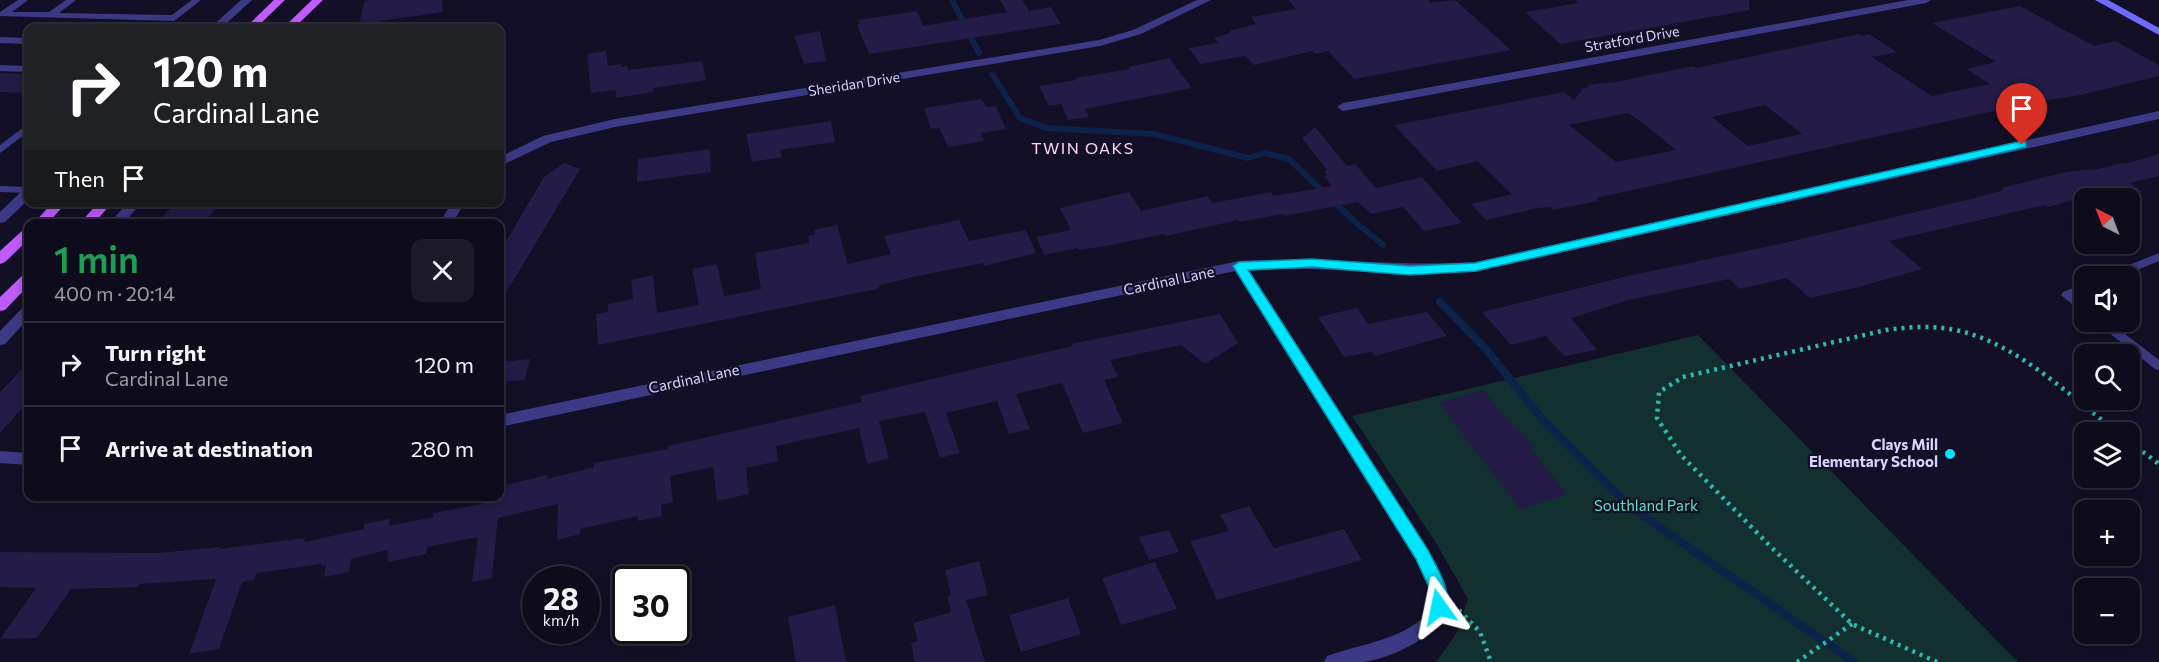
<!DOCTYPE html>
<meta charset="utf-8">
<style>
body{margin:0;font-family:Commissioner,sans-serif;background:#1c1929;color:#f1f3f6;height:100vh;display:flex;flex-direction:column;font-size:22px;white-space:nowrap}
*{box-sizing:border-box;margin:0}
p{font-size:20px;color:#9b9ba3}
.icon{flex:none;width:33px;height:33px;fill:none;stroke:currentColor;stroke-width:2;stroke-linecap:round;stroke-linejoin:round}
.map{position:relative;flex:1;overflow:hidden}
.panel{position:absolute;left:24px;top:219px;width:480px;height:282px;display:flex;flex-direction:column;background:#0e0b1c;border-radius:12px;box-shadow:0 3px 15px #0003,0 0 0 2px #2e2b3b}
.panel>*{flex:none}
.guide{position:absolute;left:24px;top:24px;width:480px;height:183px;border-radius:12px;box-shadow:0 3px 15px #0003,0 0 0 2px #2e2b3b;background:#202124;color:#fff;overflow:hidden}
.needle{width:39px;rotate:318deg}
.fabs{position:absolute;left:2074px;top:188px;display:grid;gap:12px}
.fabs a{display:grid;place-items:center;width:66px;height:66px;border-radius:12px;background:#0e0b1c;box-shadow:0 3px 15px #0003,0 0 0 2px #2e2b3b;font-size:30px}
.speed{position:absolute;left:522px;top:566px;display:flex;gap:12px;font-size:30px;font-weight:700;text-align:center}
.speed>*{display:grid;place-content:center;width:78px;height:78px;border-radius:50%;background:#0e0b1c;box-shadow:0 3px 15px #0003,0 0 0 2px #2e2b3b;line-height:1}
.speed small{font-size:15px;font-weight:400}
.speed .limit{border:3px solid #111;border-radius:9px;background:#fff;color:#111}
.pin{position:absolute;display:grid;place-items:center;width:51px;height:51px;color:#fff;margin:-62px -26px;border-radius:50% 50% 50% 0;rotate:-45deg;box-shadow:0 0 6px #0007}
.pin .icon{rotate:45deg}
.me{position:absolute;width:66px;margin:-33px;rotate:348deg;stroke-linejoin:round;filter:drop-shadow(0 0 4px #0008)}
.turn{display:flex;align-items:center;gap:21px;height:126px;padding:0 30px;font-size:27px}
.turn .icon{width:78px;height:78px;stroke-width:2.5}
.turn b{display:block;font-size:42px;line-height:51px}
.then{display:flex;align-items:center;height:57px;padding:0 30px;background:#0003;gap:12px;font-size:22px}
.round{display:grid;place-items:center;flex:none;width:63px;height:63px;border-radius:12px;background:#1c1929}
.headline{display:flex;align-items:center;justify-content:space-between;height:102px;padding:0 30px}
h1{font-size:36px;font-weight:600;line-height:45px;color:#1e9e55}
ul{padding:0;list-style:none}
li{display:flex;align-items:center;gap:18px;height:84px;padding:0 30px;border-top:2px solid #2e2b3b}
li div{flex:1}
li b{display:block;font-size:22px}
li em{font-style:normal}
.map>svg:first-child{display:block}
.green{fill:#12302f}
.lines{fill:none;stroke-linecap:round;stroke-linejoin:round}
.stream-far1{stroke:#0c2248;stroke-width:6}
.stream{stroke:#0c2248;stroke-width:8}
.building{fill:#241b47;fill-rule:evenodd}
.path{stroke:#2fb8b0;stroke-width:4.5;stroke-dasharray:3 5;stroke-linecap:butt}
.lane{fill:#3d3a85;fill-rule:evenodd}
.street{fill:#3d3a85;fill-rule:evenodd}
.secondary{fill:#6f6bff;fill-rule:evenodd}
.primary{fill:#c25bff;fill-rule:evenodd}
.route{fill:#00e5ff;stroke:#0095a6;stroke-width:1.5}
.poi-dot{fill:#00e5ff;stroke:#130f26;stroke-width:2}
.labels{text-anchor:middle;stroke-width:4.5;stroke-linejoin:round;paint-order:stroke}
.far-street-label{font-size:14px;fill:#d9d4ff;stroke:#130f26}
.street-label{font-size:15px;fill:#d9d4ff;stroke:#130f26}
.poi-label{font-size:15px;font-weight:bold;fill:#d9d4ff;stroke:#130f26;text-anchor:end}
.park-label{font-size:15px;fill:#5fe0c0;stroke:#130f26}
.neighbourhood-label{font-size:16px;letter-spacing:1.5px;fill:#ffd6f0;stroke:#130f26}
</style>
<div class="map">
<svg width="2159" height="662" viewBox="0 0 2159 662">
<rect width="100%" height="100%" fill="#130f26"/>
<path class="green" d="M1698,335L2018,662H1436L1456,634L1468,599L1436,543L1352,416Z"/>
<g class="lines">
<path class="stream-far1" d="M952,0L979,53
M992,74L1020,118L1046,128L1154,134L1248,158L1264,153L1289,159L1354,221L1383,245"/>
<path class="stream" d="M1440,302L1485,348L1543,420L1629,506L1854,662"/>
</g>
<path class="building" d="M368,0H442L443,12L380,21L379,28H358L364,3Z
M1000,0H1022L1029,11L1051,7L1061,24L869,54L857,25L860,24L858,20L917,11L923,26L1007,12Z
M1288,0H1428L1430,3L1455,0L1511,50L1354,79L1328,51L1315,54L1312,51L1254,65L1245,56L1200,64L1189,48L1219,43L1214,38L1231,33L1229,31L1256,24L1251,17L1296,9Z
M1575,0H1749L1750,10L1560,44L1525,12L1579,3Z
M2020,6L2094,46L2115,41L2159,65V76L2081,95L2035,102L1596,198L1599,201L1553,210L1550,207L1538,208L1486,220L1471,204L1512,194L1477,161L1437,171L1394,125L1564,92L1574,100L1582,90L1581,89L1589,87L1587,85L1616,82L1693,66L1696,68L1859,34L1862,36L1869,34L1897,52L1872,57L1932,96L1990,84L1966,69L1996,62L1932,23ZM1765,105L1802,134L1748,146L1712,117ZM1627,113L1639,120L1676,150L1616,162L1569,125Z
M820,31L826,61L804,64L794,36Z
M606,51L608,66L621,64L622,67L627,66L628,70L702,61L706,80L653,88V92L616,98V90L591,93L587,54Z
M1169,58L1192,88L1085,109L1089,117L1068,120L1061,104L1049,106L1039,86L1076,80L1075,78L1130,69L1128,67Z
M0,73L28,74V93L0,92Z
M981,99L987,107L996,106L1006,129L981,133L984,141L948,147L939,128L931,129L924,108Z
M831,121L835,142L780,150L782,157L752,162L746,134Z
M1315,127L1347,166L1355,164L1376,188L1422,177L1462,223L1424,231L1403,207L1371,214L1358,202L1284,216L1283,214L1239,222L1238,220L1166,236L1164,234L1106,246L1079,250L1078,248L1044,255L1036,237L1071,230L1060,208L1129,192L1141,211L1208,196L1212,203L1271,192L1273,196L1332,186L1324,176L1327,175L1324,171L1327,170L1302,138Z
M710,149L711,172L637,182L638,159Z
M2159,154V176L2130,183L2143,192L2119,198H2081L2048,207L2045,205L1889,241L1922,269L1859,287L1810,298L1787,278L1740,289L1729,279L1629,300L1571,318L1597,350L1564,356L1546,336L1511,345L1482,312L1628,276L1784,243L1975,198L2004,190L2001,188L2066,172L2098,169L2122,163L2125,164Z
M564,163L580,169L500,303V251L544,177Z
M177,202H222L202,224H155Z
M959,220L969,241L1026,230L1036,253L984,266L983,263L913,277L881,285L877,289L598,345L596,314L608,312V304L633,299L631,280L653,275L657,313L699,305L692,269L717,264L724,296L761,289L755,253L809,243L808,236L815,234L814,230L837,225L848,264L891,254L884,236Z
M1357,308L1368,324L1427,312L1447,336L1375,356L1372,352L1344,357L1318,317Z
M1220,314L1238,343L1205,364L1181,345L1110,360L1118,377L1104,380L1123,423L1083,433L1062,383L1016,394L1030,429L1009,434L997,401L946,413L960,453L940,458L925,412L879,421L889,458L867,464L859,428L776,446L778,461L746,468L749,494L717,501L713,467L670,476L673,502L661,505L662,516L638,521V516L580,529V534L557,540L558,504L498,518L492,578L472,582L478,537L427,547L426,554L388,562L387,550L351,559L349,572L324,577L326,565L322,566V564L257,573L254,580L242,582L219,649L189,654L216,579L139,584L137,587L71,589L37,638L0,639L36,588L0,587V552L159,553L220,547L219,549L305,538L304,542L364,529V524L390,519L389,526L433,517V513L482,504L483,496H500V486L547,475V479L594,467V463L668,449V446L862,402L860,396L1072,346L1071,344Z
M530,359L525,380L500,382V362Z
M28,363V402L0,433V392Z
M1483,390L1513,427L1516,426L1534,447L1530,448L1567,494L1520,509L1439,403Z
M1249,506L1274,548L1344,529L1362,560L1217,600L1190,541L1229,531L1220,515Z
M1169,530L1179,552L1149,560L1139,537Z
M979,561L988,595L966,600L985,662H915L911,643L918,641L913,623L951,612L947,596L951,595L945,570Z
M1155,562L1177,609L1121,625L1102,578Z
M1068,598L1081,634L1021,652L1009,615Z
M835,605L846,662H796L788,617Z"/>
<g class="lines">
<path class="path" d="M2130,442L2159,464
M1459,610L1480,632L1491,662
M1797,662L1852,624
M1937,662L1852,624L1771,547L1681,455L1657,418L1659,392L1683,377L1886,330C1909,327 1931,325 1955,330C2014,341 2070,396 2117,432"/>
<path class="lane" d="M18,0H28L12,12H49L66,0H76L59,13L172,15L192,0H201L174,21L0,16V12Z
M0,65L28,66V72L0,71Z
M28,124V132L0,153V145Z
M0,186L28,187V193L0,192Z
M2159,253V261L2123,276H2107L2109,273Z
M2085,283V292L2076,296L2085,303V313L2081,312L2061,295L2063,292Z
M2094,321H2108L2159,360V370L2155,369Z"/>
<path class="street" d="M241,0H252L221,28H210Z
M1197,0H1211L1141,34L1100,46L615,127L551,142L500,166V157L543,136L615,119L1099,40L1133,30Z
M1908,0H1931L1926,3L1343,111L1337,107L1343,103Z
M0,37L28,38V44L0,43Z
M2159,111V119L1475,272C1399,277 1324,265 1249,270L1428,550C1437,565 1448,583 1449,602C1449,633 1388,660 1362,662C1350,662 1337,662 1324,662L1327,656C1356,645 1414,638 1430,608L1428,587L1416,560L1235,271L500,427V415L1239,261C1318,256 1396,267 1475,262Z
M28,189V200L5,222L0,223V212L23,190Z
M128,202H142L123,224H109Z
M452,202H465L452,224H439Z
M28,306V319L5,344L0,345V331L23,307Z
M0,451L28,453V465L0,463Z"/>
<path class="secondary" d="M2095,0H2108L2159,28V35Z"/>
<path class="primary" d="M274,0H285L256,28H245Z
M312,0H323L294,28H283Z
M53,202H67L47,224H33Z
M99,202H113L93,224H79Z
M28,229V240L5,262L0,264V251L23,230Z
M28,273V286L5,310L0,311V297L23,275Z"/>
</g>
<path class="route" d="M2022,141L2026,142V147L1475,271L1410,275L1312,267L1248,270L1428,550C1436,567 1454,593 1445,612L1439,614L1433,612L1429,587L1416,559L1233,266L1239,262L1312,259L1410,266L1475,263Z"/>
<circle class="poi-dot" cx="1950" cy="454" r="6"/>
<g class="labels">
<g class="far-street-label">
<text transform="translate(1632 39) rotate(-10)" y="5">Stratford Drive</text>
<text transform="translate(854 84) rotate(-9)" y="5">Sheridan Drive</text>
</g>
<g class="street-label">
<text transform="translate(1169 281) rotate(-12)" y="5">Cardinal Lane</text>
<text transform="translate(694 379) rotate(-12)" y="5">Cardinal Lane</text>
</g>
<g class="poi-label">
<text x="1938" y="450">Clays Mill<tspan x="1938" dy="17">Elementary School</tspan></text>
</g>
<g class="park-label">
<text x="1646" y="511">Southland Park</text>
</g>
<g class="neighbourhood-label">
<text x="1083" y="154">TWIN OAKS</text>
</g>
</g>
</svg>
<div class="fabs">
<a><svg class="needle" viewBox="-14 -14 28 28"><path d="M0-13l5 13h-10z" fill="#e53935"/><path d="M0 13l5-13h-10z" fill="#9b9ba3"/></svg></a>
<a><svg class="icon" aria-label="sound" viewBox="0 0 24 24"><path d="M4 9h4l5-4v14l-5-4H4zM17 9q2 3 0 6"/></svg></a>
<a><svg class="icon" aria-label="search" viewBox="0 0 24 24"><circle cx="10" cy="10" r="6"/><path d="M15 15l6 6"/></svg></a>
<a><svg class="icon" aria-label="layers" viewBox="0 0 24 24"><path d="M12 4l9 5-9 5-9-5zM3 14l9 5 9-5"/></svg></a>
<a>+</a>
<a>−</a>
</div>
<div class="speed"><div>28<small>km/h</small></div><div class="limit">30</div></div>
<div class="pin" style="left:2022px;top:145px;background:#d93025"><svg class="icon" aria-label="arrive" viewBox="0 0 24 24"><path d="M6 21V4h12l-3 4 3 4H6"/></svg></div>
<svg class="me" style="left:1439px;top:607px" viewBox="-20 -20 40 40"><path d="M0-17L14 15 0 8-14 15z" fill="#00e5ff" stroke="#fff" stroke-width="4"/></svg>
<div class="guide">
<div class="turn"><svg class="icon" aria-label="right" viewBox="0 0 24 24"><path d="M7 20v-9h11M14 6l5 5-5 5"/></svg><div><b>120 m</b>Cardinal Lane</div></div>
<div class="then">Then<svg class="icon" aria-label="arrive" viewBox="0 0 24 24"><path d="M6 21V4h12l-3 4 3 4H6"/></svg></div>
</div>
<section class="panel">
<div class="headline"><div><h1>1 min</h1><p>400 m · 20:14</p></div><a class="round"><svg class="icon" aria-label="close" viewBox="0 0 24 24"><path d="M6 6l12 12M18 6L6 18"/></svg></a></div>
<ul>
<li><svg class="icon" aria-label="right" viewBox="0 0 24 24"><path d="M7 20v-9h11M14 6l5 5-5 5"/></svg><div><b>Turn right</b><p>Cardinal Lane</p></div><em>120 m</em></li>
<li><svg class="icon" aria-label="arrive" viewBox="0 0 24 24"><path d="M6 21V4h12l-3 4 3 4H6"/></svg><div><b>Arrive at destination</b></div><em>280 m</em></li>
</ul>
</section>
</div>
